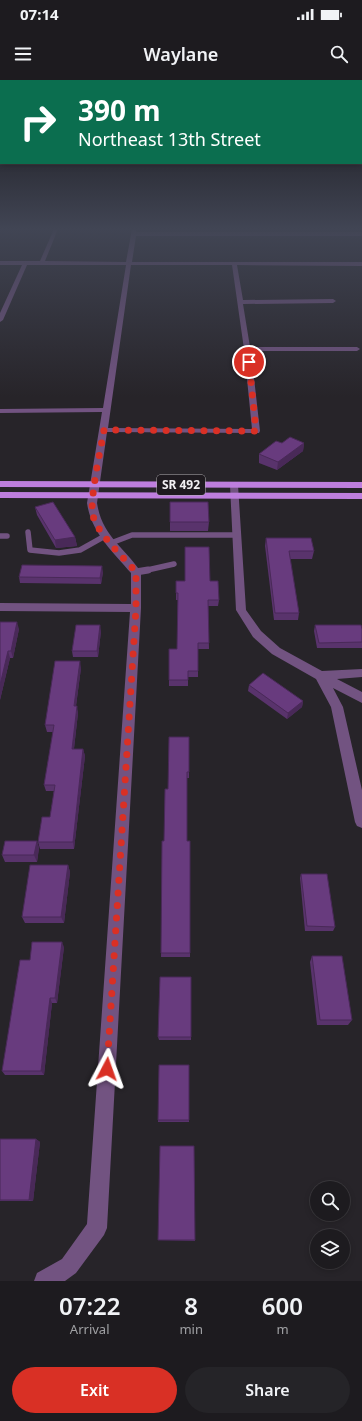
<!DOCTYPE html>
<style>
body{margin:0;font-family:"Noto Sans",sans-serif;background:#252428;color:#f1f3f6;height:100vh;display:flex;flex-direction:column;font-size:15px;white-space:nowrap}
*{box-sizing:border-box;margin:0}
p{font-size:13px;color:#a0a1a4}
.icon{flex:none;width:22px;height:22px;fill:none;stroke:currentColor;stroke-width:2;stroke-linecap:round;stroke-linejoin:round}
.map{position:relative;height:1201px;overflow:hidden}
.panel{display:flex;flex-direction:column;background:#1d1b1f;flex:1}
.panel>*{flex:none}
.hud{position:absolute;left:0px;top:0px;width:362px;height:84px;box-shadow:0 2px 6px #0003,0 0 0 1px #3b393d;background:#0b6e4f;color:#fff;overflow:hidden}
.buttons{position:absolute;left:310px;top:1101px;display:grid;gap:8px}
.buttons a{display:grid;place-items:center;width:40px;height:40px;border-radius:50%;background:#1d1b1f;box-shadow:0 2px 6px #0003,0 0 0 1px #3b393d;font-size:20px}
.pin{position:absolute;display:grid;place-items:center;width:34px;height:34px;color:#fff;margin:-17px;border:2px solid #fff;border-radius:50%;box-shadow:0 1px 4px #0007}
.me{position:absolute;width:44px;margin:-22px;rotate:4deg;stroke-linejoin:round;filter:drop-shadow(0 0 3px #0008)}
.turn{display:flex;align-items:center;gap:14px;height:84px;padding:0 12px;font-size:18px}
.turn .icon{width:52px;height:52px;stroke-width:2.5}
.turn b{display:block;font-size:28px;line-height:34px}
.eta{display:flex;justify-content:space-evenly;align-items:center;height:68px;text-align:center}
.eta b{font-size:24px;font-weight:600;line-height:28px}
.primary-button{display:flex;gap:8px;margin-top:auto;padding:8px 12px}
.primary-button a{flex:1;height:46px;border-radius:24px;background:#d93025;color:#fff;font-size:16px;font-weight:600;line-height:46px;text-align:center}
.primary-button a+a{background:#252428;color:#f1f3f6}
.status{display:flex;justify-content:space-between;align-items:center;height:28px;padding:0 20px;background:#1d1b1f;direction:ltr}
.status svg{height:11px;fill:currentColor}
header{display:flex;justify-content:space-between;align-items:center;height:52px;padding:0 12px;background:#1d1b1f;font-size:18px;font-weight:600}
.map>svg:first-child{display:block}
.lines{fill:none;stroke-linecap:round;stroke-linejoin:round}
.lane-far1{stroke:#725381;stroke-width:5.5}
.lane{stroke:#725381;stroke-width:7}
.street{fill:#725381;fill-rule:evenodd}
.primary{fill:#be7ede;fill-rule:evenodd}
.wall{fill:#59336c}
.shaded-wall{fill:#492958}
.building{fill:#683b7e;stroke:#492958}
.route{stroke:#d93025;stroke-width:7;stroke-dasharray:0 12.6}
.labels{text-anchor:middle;stroke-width:4;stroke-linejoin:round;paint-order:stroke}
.shield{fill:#1e1a1f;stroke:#b2afb3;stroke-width:1}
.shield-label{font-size:12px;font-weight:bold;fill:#f1eff2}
</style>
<div class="status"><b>07:14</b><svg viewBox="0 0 49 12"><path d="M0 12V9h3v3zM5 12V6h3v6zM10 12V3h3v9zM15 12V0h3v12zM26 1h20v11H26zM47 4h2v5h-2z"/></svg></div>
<header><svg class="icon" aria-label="menu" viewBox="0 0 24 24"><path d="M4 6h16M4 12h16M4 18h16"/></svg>Waylane<svg class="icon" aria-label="search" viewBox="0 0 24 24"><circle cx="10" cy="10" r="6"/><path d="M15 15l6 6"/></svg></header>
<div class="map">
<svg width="362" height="1201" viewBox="0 0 362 1201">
<rect width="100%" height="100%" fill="#272429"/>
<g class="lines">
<path class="lane-far1" d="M28,452L30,470L59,473L80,470L105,456
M0,456H7
M111,463L132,455H237
M143,491L174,484"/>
<path class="lane" d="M136,492L148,490"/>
<path class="street" d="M54,149H58L45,181L126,182L132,149H136V152H362V156H136L132,182H362V186L237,185L243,220L333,219L336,221L333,223L243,224L250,267H357L360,269L357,271H251L260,351L259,353L107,352L97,423C102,456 124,467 141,492V528L107,1148L104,1155L76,1193L65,1201H34L37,1193L62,1179L87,1144L130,532L0,531V523L131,524V493C112,471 91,452 87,423L102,332L0,333V329L103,328L126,185H27L3,240L0,242V233L22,185H0V181H40ZM131,185H232L244,269L252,349L108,348Z
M234,402L238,405L246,530L261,551L280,568L322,591L362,589V597L337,599L362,612V623L333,608L343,627L362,710V748L357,746L355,742L331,627L316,599L272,574L253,557L236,530L230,405Z"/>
<path class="primary" d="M0,401L362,402V408L0,407Z
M0,412L362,413V419L0,418Z"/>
</g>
<path class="wall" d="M282,363H304L303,371L277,390L259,383V374Z
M170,422L209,442L208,451H170Z
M35,427L75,457L77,466L56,468L37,435Z
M266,458L314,471L312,479H290L299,533L298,540H274L265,466Z
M103,492L101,504L20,503L19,497Z
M176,501H210L219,520L218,526H208L209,569H198V597H188V606H169V569H177L178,520H176Z
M0,542L19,549L13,578H10L0,620Z
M315,545L362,549V568H317L314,551Z
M101,551L98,577H73L72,571Z
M81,588L76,626L78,633L74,669H83L85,676L74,769H40L38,762L50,737L54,711H46L44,705L53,652H47L45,645Z
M249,605L303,621L302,627L287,639L248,611Z
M189,657V698H187V761H190V877H161L164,761L168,709Z
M37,761L39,768L37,782H5L2,775Z
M68,785L70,792L64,843H25L22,837Z
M301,794L335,847L333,851H305L300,798Z
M64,867L57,923H52L44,995H5L2,991L30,880Z
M312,876L352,940L348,945H317L310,882Z
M191,897V960H159L158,957Z
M189,985V1042H158V1040Z
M0,1059H36L40,1062L33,1121H0Z
M158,1160H195V1161Z"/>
<path class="shaded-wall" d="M304,363L303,371L277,390L278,382Z
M75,457L77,466L56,468L55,460Z
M102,486L103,492L101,504L100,498Z
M17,542L19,549L13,578L11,571Z
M100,545L101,551L98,577L97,571Z
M8,571L10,578L0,620V605Z
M80,581L81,588L75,633L74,626Z
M303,621L302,627L287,639L288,633Z
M77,626L78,633L73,676L72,669Z
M83,669L85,676L74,769L73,762Z
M37,761L39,768L37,782L34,775Z
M68,785L70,792L64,843L61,837Z
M62,862L64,867L57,923L55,918Z
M50,918L52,923L44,995L41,991Z
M36,1059L40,1062L33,1121L29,1120Z"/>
<path class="building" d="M290,357L304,363L278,382L259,374L276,361L282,363Z
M53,422L75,457L55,460L35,427Z
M170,422H208L209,442H170Z
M266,458H311L314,471H289L299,533H275Z
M185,467H209L210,501H218L219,520H208L209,563H198V591H188V600H169V569H177L178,513H176V501H185Z
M22,485L102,486L100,498L19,497Z
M0,542H17L11,571H8L0,605Z
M76,545H100L97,571H72Z
M315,545H361L362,549V562L319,563Z
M55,581H80L74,626H77L72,669H83L73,762H38L42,737H50L55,705H44L54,645H45Z
M263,593L303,621L288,633L249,605Z
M169,657H189V692H187V761H190V873H161L162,761H164L165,709H168Z
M5,761H37L34,775H2Z
M30,785H68L61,837H22Z
M301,794H327L335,847L307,846Z
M32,862H62L55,918H50L41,991H2L20,880H30Z
M312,876H342L352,940H320Z
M160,897H191V957H158Z
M159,985H189V1040H158Z
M0,1059H36L29,1120H0Z
M160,1066H194L195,1160H158Z"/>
<linearGradient id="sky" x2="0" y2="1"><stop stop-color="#151417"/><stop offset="0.47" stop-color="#414554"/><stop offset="1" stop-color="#414554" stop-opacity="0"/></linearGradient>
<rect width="362" height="317" fill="url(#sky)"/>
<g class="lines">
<path class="route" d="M107,989L136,528V492C123,476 99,456 93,436C89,420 101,368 104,350L256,351L249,282"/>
</g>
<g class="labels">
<rect class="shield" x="157" y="395" width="48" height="20" rx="3"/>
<g class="shield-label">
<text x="181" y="409">SR 492</text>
</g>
</g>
</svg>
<div class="buttons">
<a><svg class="icon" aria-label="search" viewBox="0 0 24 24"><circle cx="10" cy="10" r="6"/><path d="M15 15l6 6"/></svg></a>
<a><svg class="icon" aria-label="layers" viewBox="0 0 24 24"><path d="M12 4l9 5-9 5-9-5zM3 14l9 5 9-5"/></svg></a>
</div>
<div class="pin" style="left:249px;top:282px;background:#d93025"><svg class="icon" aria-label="arrive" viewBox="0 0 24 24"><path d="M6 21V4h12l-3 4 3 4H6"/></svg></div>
<svg class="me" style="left:107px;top:989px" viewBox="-20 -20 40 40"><path d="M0-17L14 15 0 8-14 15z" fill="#d93025" stroke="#fff" stroke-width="4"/></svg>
<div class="hud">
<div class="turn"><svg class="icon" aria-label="right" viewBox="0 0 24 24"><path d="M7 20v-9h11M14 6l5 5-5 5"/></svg><div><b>390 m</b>Northeast 13th Street</div></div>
</div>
</div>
<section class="panel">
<div class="eta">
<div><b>07:22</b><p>Arrival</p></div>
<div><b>8</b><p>min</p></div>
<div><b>600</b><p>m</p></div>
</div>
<div class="primary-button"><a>Exit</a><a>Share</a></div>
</section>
